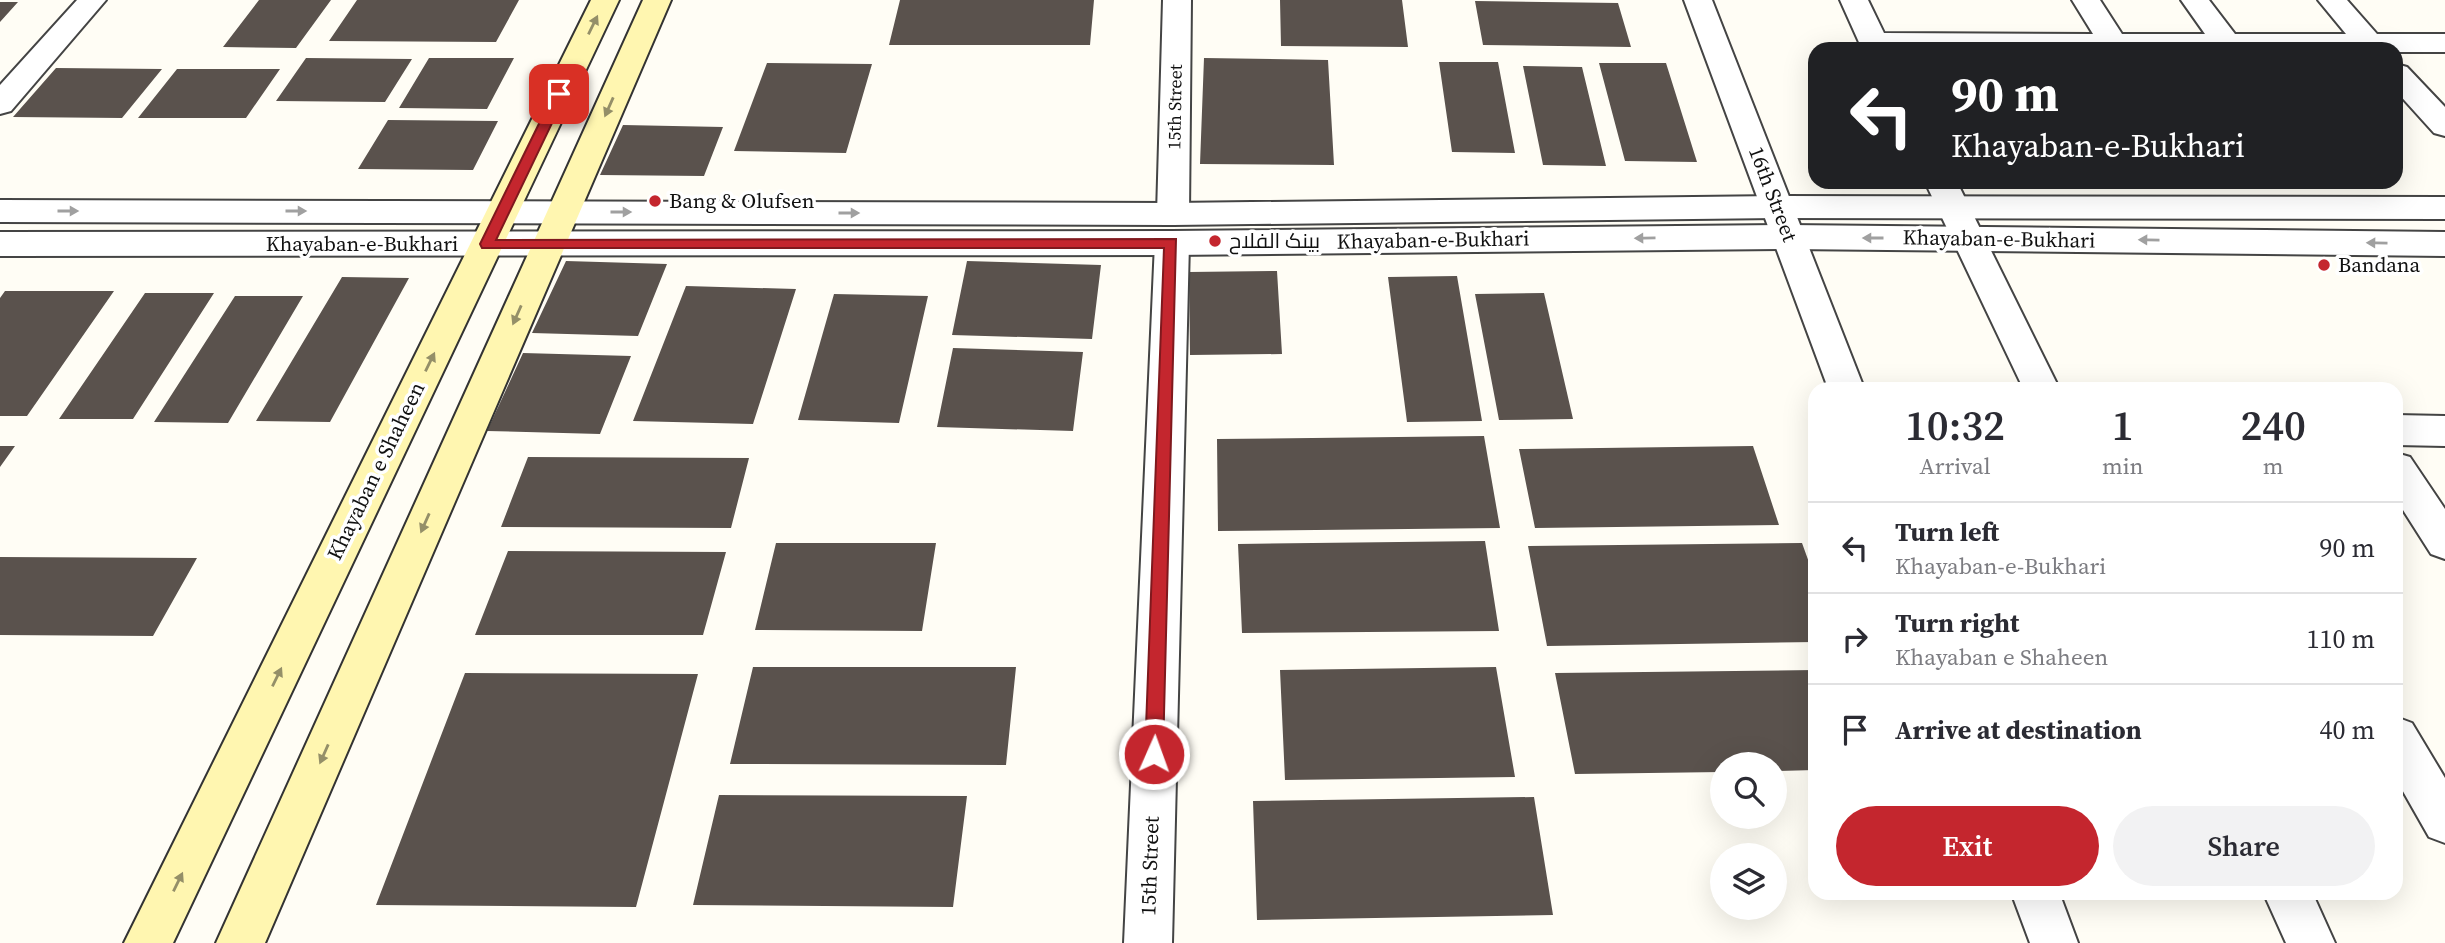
<!DOCTYPE html>
<meta charset="utf-8">
<style>
body{margin:0;font-family:"Source Serif 4",Cairo,serif;background:#f2f2f3;color:#2b2b33;height:100vh;display:flex;flex-direction:column;font-size:26px;white-space:nowrap}
*{box-sizing:border-box;margin:0}
p{font-size:23px;color:#7c7c81}
.icon{flex:none;width:38px;height:38px;fill:none;stroke:currentColor;stroke-width:2;stroke-linecap:round;stroke-linejoin:round}
.map{position:relative;flex:1;overflow:hidden}
.drawer{position:absolute;left:1808px;top:382px;width:595px;height:518px;display:flex;flex-direction:column;background:#fff;border-radius:21px;box-shadow:0 7px 28px #0002}
.drawer>*{flex:none}
.guide{position:absolute;left:1808px;top:42px;width:595px;height:147px;border-radius:21px;box-shadow:0 7px 28px #0002;background:#202124;color:#fff;overflow:hidden}
.controls{position:absolute;left:1710px;top:752px;display:grid;gap:14px}
.controls a{display:grid;place-items:center;width:77px;height:77px;border-radius:50%;background:#fff;box-shadow:0 7px 28px #0002;font-size:35px}
.pin{position:absolute;display:grid;place-items:center;width:60px;height:60px;color:#fff;margin:-30px;border-radius:14px;box-shadow:0 4px 10px #0006}
.me{position:absolute;width:77px;margin:-38px;rotate:2deg;stroke-linejoin:round;filter:drop-shadow(0 0 5px #0008)}
.turn{display:flex;align-items:center;gap:24px;height:147px;padding:0 28px;font-size:32px}
.turn .icon{width:91px;height:91px;stroke-width:2.5}
.turn b{display:block;font-size:49px;line-height:60px}
.eta{display:flex;justify-content:space-evenly;align-items:center;height:119px;text-align:center}
.eta b{font-size:42px;font-weight:600;line-height:49px}
.primary-button{display:flex;gap:14px;margin-top:auto;padding:14px 28px}
.primary-button a{flex:1;height:80px;border-radius:42px;background:#c4262e;color:#fff;font-size:28px;font-weight:600;line-height:80px;text-align:center}
.primary-button a+a{background:#f2f2f3;color:#2b2b33}
ul{padding:0;list-style:none}
li{display:flex;align-items:center;gap:21px;height:91px;padding:0 28px;border-top:2px solid #e1e1e2}
li div{flex:1}
li b{display:block;font-size:26px}
li em{font-style:normal}
.map>svg:first-child{display:block}
.building{fill:#5a524d}
.lines{fill:none;stroke-linecap:round;stroke-linejoin:round}
.minor-casing{stroke:#444;stroke-width:4}
.tertiary-casing{stroke:#444;stroke-width:4}
.secondary-casing{stroke:#333;stroke-width:4}
.minor{fill:#fff;fill-rule:evenodd}
.tertiary{fill:#fff;fill-rule:evenodd}
.secondary{fill:#fff6b0;fill-rule:evenodd}
.oneway{fill:#948f68}
.oneway2{fill:#a0a0a0}
.route{fill:#c4262e;stroke:#7f191e;stroke-width:2}
.poi-dot{fill:#c4262e;stroke:#fff;stroke-width:2.5}
.labels{text-anchor:middle;stroke-width:7;stroke-linejoin:round;paint-order:stroke}
.far-street-label{font-size:18px;fill:#111;stroke:#fff}
.street-label{font-size:21px;fill:#111;stroke:#fff}
.poi-label{font-size:21px;fill:#111;stroke:#fff;text-anchor:start}
</style>
<div class="map">
<svg width="2445" height="943" viewBox="0 0 2445 943">
<rect width="100%" height="100%" fill="#fffdf5"/>
<path class="building" d="M259,0H331L296,48L223,47Z
M357,0H519L496,42L329,41Z
M900,0H1094L1090,45H889Z
M1280,0H1402L1408,47L1281,46Z
M1475,1L1618,3L1631,47L1483,45Z
M0,2H18L0,22Z
M306,58L412,59L385,102L276,101Z
M429,58H514L487,109L399,108Z
M1204,58L1328,60L1334,165L1200,164Z
M1439,62H1498L1515,153L1452,152Z
M767,63L872,64L846,153L734,151Z
M1599,63H1666L1697,162L1625,161Z
M1523,66L1582,67L1606,166L1543,165Z
M56,68L162,69L122,118L13,117Z
M177,69H280L246,118H138Z
M388,120L498,121L473,170L358,169Z
M623,125L723,127L704,176L600,175Z
M566,261L667,264L638,336L532,333Z
M967,261L1101,265L1092,339L952,335Z
M1277,271L1282,354L1190,355L1189,272Z
M1457,276L1482,421L1407,422L1388,277Z
M342,277L409,278L330,422L256,421Z
M686,286L796,289L753,424L633,421Z
M5,291H114L27,416H0V298Z
M145,293H214L133,419H59Z
M1544,293L1573,419L1499,420L1475,294Z
M834,294L928,296L899,423L798,420Z
M235,296H303L228,423L154,422Z
M953,348L1083,352L1073,431L937,427Z
M523,353L631,356L600,434L487,431Z
M1484,436L1500,528L1218,531L1217,439Z
M0,446H15L0,467Z
M1753,446L1779,525L1535,528L1519,449Z
M528,457L749,458L731,528L501,527Z
M1485,541L1499,631L1242,633L1238,544Z
M776,543H936L922,631L755,630Z
M1802,543L1815,579V642L1547,646L1528,546Z
M508,551L726,552L703,635H475Z
M0,557L197,558L153,636L0,635Z
M753,667H1016L1006,765L730,764Z
M1496,667L1515,777L1285,780L1280,670Z
M1815,670V770L1774,771V765H1722V772L1575,774L1555,673Z
M465,673L698,674L636,907L376,905Z
M719,795L967,796L953,907L693,905Z
M1534,797L1553,915L1257,920L1253,801Z"/>
<g class="lines">
<defs>
<path id="minor" d="M77,0H106L11,111L0,114V85Z
M1163,0H1191L1189,214L1185,222L1173,225L1161,222L1157,214Z
M1684,0H1712L1864,388H1828Z
M1840,0H1868L1884,33L2093,34L2072,0H2100L2122,34H2205L2181,0H2209L2235,34H2346L2318,0H2347L2377,34H2445V52H2396V49H1862Z
M2396,64L2407,67L2445,107V136L2434,133L2396,91Z
M1925,182H1957L2059,388H2023Z
M1172,231L1184,235L1189,243L1172,943H1124L1155,243L1160,235Z
M2396,415L2445,416V446L2396,445Z
M2396,453L2410,457L2445,509V559L2431,554L2396,499Z
M2396,717L2412,723L2445,778V843L2429,837L2396,779Z
M2011,892H2059L2078,943H2030Z
M2263,892H2312L2335,943H2286Z"/>
<path id="tertiary" d="M1778,196L2445,197V219L1778,218L1173,225L0,222V200L1173,203Z
M1789,225L2445,232V256L1789,249L1172,255L0,256V232L1172,231Z"/>
<path id="secondary" d="M591,0H619L173,943H124Z
M643,0H671L265,943H216Z"/>
</defs>
<use href="#minor" class="minor-casing"/>
<use href="#tertiary" class="tertiary-casing"/>
<use href="#secondary" class="secondary-casing"/>
<use href="#minor" class="minor"/>
<use href="#tertiary" class="tertiary"/>
<use href="#secondary" class="secondary"/>
</g>
<defs><path id="oneway-solid" d="M-6-.8H1V-3.2L6.5 0L1 3.2V.8H-6Z" transform="scale(1.75)"/></defs>
<g class="oneway">
<use href="#oneway-solid" transform="translate(593 25) rotate(-64)"/>
<use href="#oneway-solid" transform="translate(609 107) rotate(114)"/>
<use href="#oneway-solid" transform="translate(517 315) rotate(114)"/>
<use href="#oneway-solid" transform="translate(430 362) rotate(-64)"/>
<use href="#oneway-solid" transform="translate(425 523) rotate(114)"/>
<use href="#oneway-solid" transform="translate(277 677) rotate(-64)"/>
<use href="#oneway-solid" transform="translate(324 754) rotate(114)"/>
<use href="#oneway-solid" transform="translate(178 882) rotate(-64)"/>
</g>
<g class="oneway2">
<use href="#oneway-solid" transform="translate(68 211)"/>
<use href="#oneway-solid" transform="translate(296 211)"/>
<use href="#oneway-solid" transform="translate(621 212)"/>
<use href="#oneway-solid" transform="translate(849 213)"/>
<use href="#oneway-solid" transform="translate(1645 238) rotate(179)"/>
<use href="#oneway-solid" transform="translate(1873 238) rotate(-180)"/>
<use href="#oneway-solid" transform="translate(2149 240) rotate(-179)"/>
<use href="#oneway-solid" transform="translate(2377 243) rotate(-179)"/>
</g>
<path class="route" d="M555,91L566,94L496,240L1176,239L1163,754L1161,760L1154,763L1148,760L1145,754L1164,248H482L480,244Z"/>
<g class="poi-dot">
<circle cx="655" cy="201" r="7"/>
<circle cx="1215" cy="241" r="7"/>
<circle cx="2324" cy="265" r="7"/>
</g>
<g class="labels">
<g class="far-street-label">
<text transform="translate(1175 107) rotate(-89)" y="6">15th Street</text>
</g>
<g class="street-label">
<text transform="translate(1773 194) rotate(69)" y="7">16th Street</text>
<text transform="translate(1999 239) rotate(1)" y="7">Khayaban-e-Bukhari</text>
<text transform="translate(1433 240) rotate(-1)" y="7">Khayaban-e-Bukhari</text>
<text x="362" y="251">Khayaban-e-Bukhari</text>
<text transform="translate(376 471) rotate(-64)" y="7">Khayaban e Shaheen</text>
<text transform="translate(1150 866) rotate(-88)" y="7">15th Street</text>
</g>
<g class="poi-label">
<text x="669" y="208">Bang &amp; Olufsen</text>
<text x="1229" y="248">بینک الفلاح</text>
<text x="2338" y="272">Bandana</text>
</g>
</g>
</svg>
<div class="controls">
<a><svg class="icon" aria-label="search" viewBox="0 0 24 24"><circle cx="10" cy="10" r="6"/><path d="M15 15l6 6"/></svg></a>
<a><svg class="icon" aria-label="layers" viewBox="0 0 24 24"><path d="M12 4l9 5-9 5-9-5zM3 14l9 5 9-5"/></svg></a>
</div>
<div class="pin" style="left:559px;top:94px;background:#d93025"><svg class="icon" aria-label="arrive" viewBox="0 0 24 24"><path d="M6 21V4h12l-3 4 3 4H6"/></svg></div>
<svg class="me" style="left:1154px;top:754px" viewBox="-20 -20 40 40"><circle r="17" fill="#c4262e" stroke="#fff" stroke-width="3"/><path d="M0-11L8 9 0 5-8 9z" fill="#fff"/></svg>
<div class="guide">
<div class="turn"><svg class="icon" aria-label="left" viewBox="0 0 24 24"><path d="M17 20v-9H6M10 6l-5 5 5 5"/></svg><div><b>90 m</b>Khayaban-e-Bukhari</div></div>
</div>
<section class="drawer">
<div class="eta">
<div><b>10:32</b><p>Arrival</p></div>
<div><b>1</b><p>min</p></div>
<div><b>240</b><p>m</p></div>
</div>
<ul>
<li><svg class="icon" aria-label="left" viewBox="0 0 24 24"><path d="M17 20v-9H6M10 6l-5 5 5 5"/></svg><div><b>Turn left</b><p>Khayaban-e-Bukhari</p></div><em>90 m</em></li>
<li><svg class="icon" aria-label="right" viewBox="0 0 24 24"><path d="M7 20v-9h11M14 6l5 5-5 5"/></svg><div><b>Turn right</b><p>Khayaban e Shaheen</p></div><em>110 m</em></li>
<li><svg class="icon" aria-label="arrive" viewBox="0 0 24 24"><path d="M6 21V4h12l-3 4 3 4H6"/></svg><div><b>Arrive at destination</b></div><em>40 m</em></li>
</ul>
<div class="primary-button"><a>Exit</a><a>Share</a></div>
</section>
</div>
